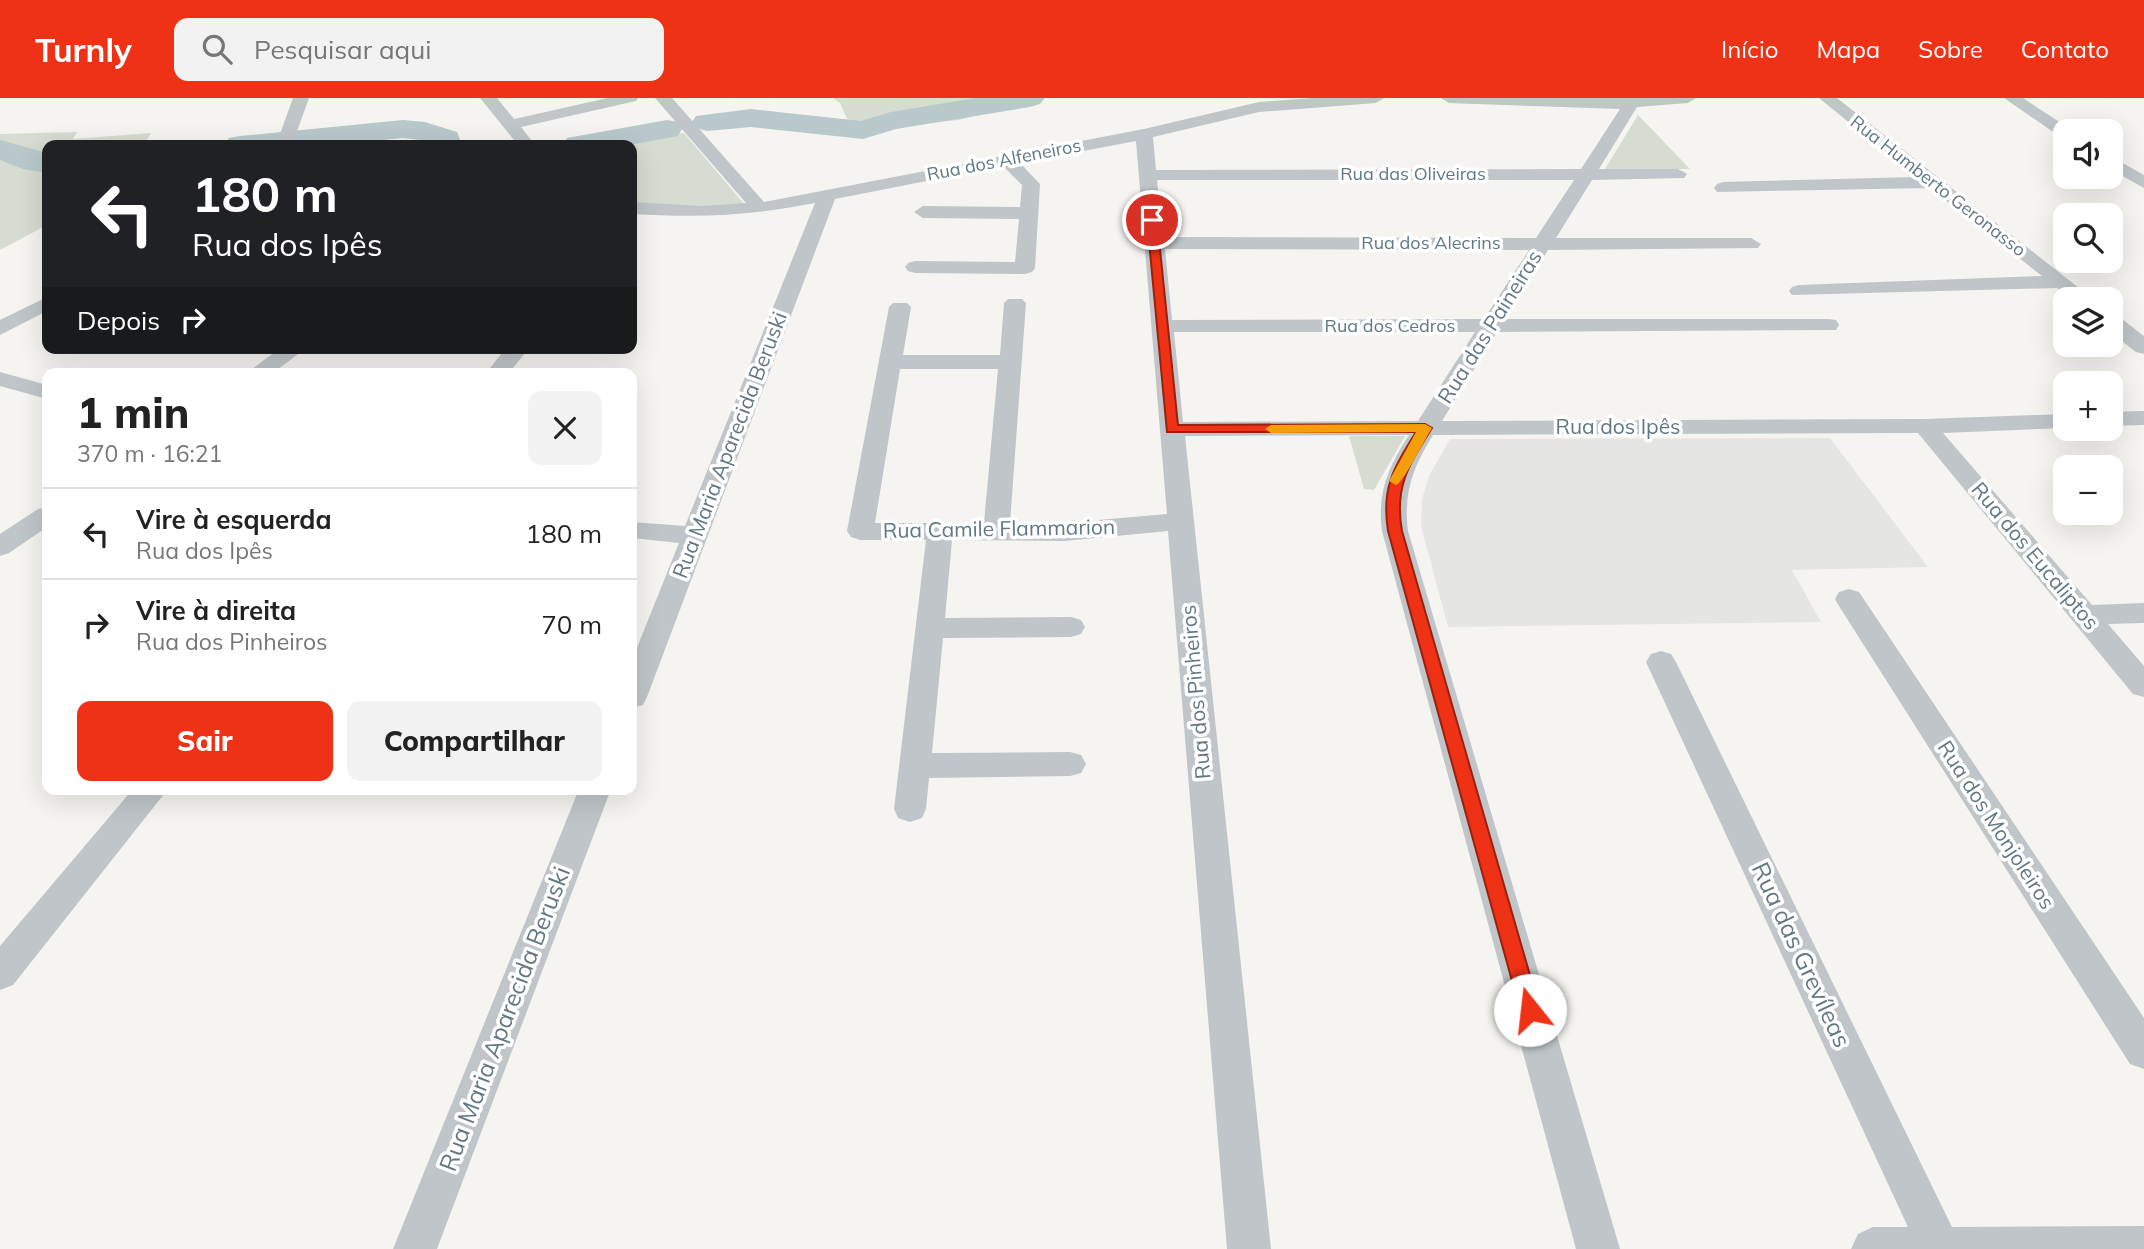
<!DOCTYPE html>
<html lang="pt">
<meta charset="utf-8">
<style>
body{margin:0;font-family:Mulish,sans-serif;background:#f2f2f2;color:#222;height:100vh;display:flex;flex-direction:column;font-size:26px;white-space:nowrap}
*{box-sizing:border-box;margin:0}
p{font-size:23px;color:#767676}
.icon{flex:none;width:38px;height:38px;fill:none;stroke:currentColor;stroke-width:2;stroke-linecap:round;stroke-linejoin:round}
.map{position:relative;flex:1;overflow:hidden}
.side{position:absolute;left:42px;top:270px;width:595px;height:427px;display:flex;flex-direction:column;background:#fff;border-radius:14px;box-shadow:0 7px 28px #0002}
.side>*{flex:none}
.guide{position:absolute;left:42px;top:42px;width:595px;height:214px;border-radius:14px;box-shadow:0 7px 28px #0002;background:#202124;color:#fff;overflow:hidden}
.fabs{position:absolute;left:2053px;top:21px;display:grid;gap:14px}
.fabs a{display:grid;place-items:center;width:70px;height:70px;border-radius:14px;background:#fff;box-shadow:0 7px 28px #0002;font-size:35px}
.pin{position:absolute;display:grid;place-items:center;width:60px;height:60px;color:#fff;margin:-30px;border:4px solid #fff;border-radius:50%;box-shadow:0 2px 7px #0007}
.me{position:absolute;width:77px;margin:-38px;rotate:344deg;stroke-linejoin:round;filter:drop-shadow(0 0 5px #0008)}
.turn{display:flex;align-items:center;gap:24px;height:147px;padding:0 35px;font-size:32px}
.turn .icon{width:91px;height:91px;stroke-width:2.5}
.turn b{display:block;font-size:49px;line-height:60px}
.then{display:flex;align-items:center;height:66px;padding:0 35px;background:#0003;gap:14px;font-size:26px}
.round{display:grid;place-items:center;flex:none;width:74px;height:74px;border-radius:14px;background:#f2f2f2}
.overview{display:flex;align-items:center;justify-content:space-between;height:119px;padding:0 35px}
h1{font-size:42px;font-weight:800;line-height:52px}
.button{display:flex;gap:14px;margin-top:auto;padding:14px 35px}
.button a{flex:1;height:80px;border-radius:14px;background:#ef3116;color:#fff;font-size:28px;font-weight:800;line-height:80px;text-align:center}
.button a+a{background:#f2f2f2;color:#222}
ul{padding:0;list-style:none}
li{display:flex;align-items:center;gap:21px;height:91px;padding:0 35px;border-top:2px solid #e0e0e0}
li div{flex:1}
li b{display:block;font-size:26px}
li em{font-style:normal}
header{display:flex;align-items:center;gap:42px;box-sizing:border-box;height:98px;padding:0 35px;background:#ef3116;color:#fff}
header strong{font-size:33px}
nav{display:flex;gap:38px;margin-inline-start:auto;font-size:24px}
.search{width:490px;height:63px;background:#f2f2f2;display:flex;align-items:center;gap:18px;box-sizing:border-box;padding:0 24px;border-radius:14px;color:#767676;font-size:26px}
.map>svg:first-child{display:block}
.built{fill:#e5e6e4}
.green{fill:#d6dcd1}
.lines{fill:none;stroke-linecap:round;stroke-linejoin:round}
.river{fill:#b8c8cb;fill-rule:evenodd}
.street{fill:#bfc5c8;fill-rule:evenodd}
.route{fill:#ef3116;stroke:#9b200e;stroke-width:2}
.slow{fill:#f59e0b}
.labels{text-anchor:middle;stroke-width:7;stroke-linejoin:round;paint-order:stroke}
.far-street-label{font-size:18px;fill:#617884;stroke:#fff}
.street-label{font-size:21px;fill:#617884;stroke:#fff}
.near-street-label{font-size:24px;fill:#617884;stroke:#fff}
</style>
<header>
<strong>Turnly</strong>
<div class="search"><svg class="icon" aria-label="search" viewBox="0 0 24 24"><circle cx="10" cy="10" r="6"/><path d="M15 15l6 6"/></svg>Pesquisar aqui</div>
<nav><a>Início</a><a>Mapa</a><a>Sobre</a><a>Contato</a></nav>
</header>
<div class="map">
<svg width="2144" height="1151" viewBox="0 0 2144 1151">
<rect width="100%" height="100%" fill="#f5f4f0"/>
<path class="built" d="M1830,340L1928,469L1792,472L1821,524L1448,529L1421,428L1422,401L1429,378L1450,341Z"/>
<path class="green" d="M833,0H1042L959,22L852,32L840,5Z
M1638,17L1690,71H1605Z
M77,34L73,41L151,35L144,47H47V127L0,152V36Z
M684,35L745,107L673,110L632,106V47H614Z
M1349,338H1405L1374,392L1364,391Z"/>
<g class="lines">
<path class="river" d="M976,0H1045L1040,6L1030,9L896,31L863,41L751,29L707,33L696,30L692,24L696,18L751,11L861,23L891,14Z
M403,22L425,24L457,34L462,47H430L420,42L403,40L333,47H224L229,40L240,38Z
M667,22L678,24L682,31L678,38L629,47H562L567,40L578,38Z
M0,42L47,55V75L23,71L0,62Z"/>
<path class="street" d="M293,0H309L292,47H276Z
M480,0H497L514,21L608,0H638L636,3L521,29L535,47H518Z
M655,0H672L764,104L1144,31L1259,4L1312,0H1384L1376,5L1259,14L1153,39L1156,72L1581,71L1620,11L1449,5L1441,0H1696L1688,5L1637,9L1599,71H1678L1687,76L1684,80L1592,82L1556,140H1751L1761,146L1758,150L1548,152L1505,221H1828L1836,222L1839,227L1836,232L1497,234L1442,323L1925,321L2065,316V330L1943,335L2092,507L2144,505V525L2108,526L2144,568V599L2133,596L1918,335L1433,337C1413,369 1403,395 1408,433L1620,1151H1576L1382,433C1377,395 1388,369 1409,337L1185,338L1271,1151H1227L1168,433L1064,443L952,442L945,520L1071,519L1081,522L1085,529L1081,536L1071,539L943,540L932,655L1070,654L1081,657L1086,666L1081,675L1070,678L929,680L926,711L922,720L910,724L898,720L894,711L926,442H860L851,439L847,433L889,209L893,205H907L911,209L903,257H1000L1004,205L1008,201H1022L1026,205L1010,425H1064L1167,416L1136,43L1020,65L1040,86L1035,170L1032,174L1025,176L915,175L908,173L905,169L908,165L915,163L1015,164L1019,121L923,120L914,114L923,108L1020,109L1022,87L1003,68L835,101L647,599L643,607L632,610V562L679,445L632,440V424L685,428L815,105C748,118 700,120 632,116V104L702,108L746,105ZM1157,82H1574L1536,140L1163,139ZM1165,151L1529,152L1484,221L1172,222ZM1174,234H1475L1418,323L1183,324ZM900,271H998L984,425H875Z
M1819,0H1837L2093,201H2070L2057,190L1792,197L1789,193L1792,189L1799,187L2042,178L1930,90L1717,94L1714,90L1717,86L1723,84L1916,79Z
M2004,0H2023L2073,33H2065V39L2059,38Z
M2110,58L2144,77V90L2110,71Z
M47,199V213L0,237V222Z
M2110,217L2118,218L2144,238V256L2136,254L2110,234Z
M280,250H306L273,275H247Z
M506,250H529L509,275H486Z
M0,274L47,287V301L0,288Z
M2144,313V327L2110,328V314Z
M47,409V429L9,455L0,458V436L38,411Z
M1849,491L1859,494L2144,920V971L2130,966L1839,508L1835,501L1839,494Z
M1661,553L1671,556L1676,564L1952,1129L2144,1128V1151H1851L1858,1136L1873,1129H1908L1646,564L1651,556Z
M133,691H168L13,887L0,892V848Z
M579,691H611L437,1151H393Z"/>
</g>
<path class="route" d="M1152,119L1157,122L1178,327L1425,326L1432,330C1409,367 1394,388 1402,433L1540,912L1537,918L1530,921L1523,918L1520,912L1388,433C1381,389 1394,370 1416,334H1167L1147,122Z"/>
<path class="slow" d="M1425,326L1432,330C1425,341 1404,384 1396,387L1389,383L1416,334L1271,335L1265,331L1271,327Z"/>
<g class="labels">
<g class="far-street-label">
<text transform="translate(1004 62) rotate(-11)" y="6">Rua dos Alfeneiros</text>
<text x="1413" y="82">Rua das Oliveiras</text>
<text transform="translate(1938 88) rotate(38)" y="6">Rua Humberto Geronasso</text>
<text x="1431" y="151">Rua dos Alecrins</text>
<text x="1390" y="234">Rua dos Cedros</text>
</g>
<g class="street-label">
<text transform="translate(1490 229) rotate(-58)" y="7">Rua das Paineiras</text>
<text x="1618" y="336">Rua dos Ipês</text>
<text transform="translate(730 347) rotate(-69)" y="7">Rua Maria Aparecida Beruski</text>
<text transform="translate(999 431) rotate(-1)" y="7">Rua Camile Flammarion</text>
<text transform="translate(2035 458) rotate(50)" y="7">Rua dos Eucaliptos</text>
<text transform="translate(1196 594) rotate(-95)" y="7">Rua dos Pinheiros</text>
<text transform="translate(1996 727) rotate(57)" y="7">Rua dos Monjoleiros</text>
</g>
<g class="near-street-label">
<text transform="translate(1801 857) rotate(65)" y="8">Rua das Grevíleas</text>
<text transform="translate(505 921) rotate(-69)" y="8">Rua Maria Aparecida Beruski</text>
</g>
</g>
</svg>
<div class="fabs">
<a><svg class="icon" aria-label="sound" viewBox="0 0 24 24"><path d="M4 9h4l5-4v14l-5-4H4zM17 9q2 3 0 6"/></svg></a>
<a><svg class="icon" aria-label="search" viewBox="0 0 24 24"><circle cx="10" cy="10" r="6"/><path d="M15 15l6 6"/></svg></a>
<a><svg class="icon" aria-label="layers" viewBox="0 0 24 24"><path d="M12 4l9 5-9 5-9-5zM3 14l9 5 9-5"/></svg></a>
<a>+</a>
<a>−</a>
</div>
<div class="pin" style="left:1152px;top:122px;background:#d93025"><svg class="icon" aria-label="arrive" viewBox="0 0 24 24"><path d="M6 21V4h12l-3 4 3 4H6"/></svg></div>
<svg class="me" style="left:1530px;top:912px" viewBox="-20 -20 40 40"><circle r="19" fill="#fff"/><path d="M0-13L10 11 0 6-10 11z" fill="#ef3116"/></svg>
<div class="guide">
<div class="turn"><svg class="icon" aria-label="left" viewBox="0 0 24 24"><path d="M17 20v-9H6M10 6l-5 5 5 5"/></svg><div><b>180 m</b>Rua dos Ipês</div></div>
<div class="then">Depois<svg class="icon" aria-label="right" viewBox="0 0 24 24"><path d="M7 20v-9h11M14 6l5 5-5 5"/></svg></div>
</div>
<section class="side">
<div class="overview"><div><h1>1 min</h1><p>370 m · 16:21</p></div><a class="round"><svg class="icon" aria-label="close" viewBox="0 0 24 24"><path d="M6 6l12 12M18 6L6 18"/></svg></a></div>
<ul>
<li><svg class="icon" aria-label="left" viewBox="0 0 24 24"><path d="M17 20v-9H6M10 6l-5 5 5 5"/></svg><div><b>Vire à esquerda</b><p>Rua dos Ipês</p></div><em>180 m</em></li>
<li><svg class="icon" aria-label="right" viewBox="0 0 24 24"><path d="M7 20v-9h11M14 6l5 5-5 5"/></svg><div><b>Vire à direita</b><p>Rua dos Pinheiros</p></div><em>70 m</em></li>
</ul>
<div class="button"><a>Sair</a><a>Compartilhar</a></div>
</section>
</div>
